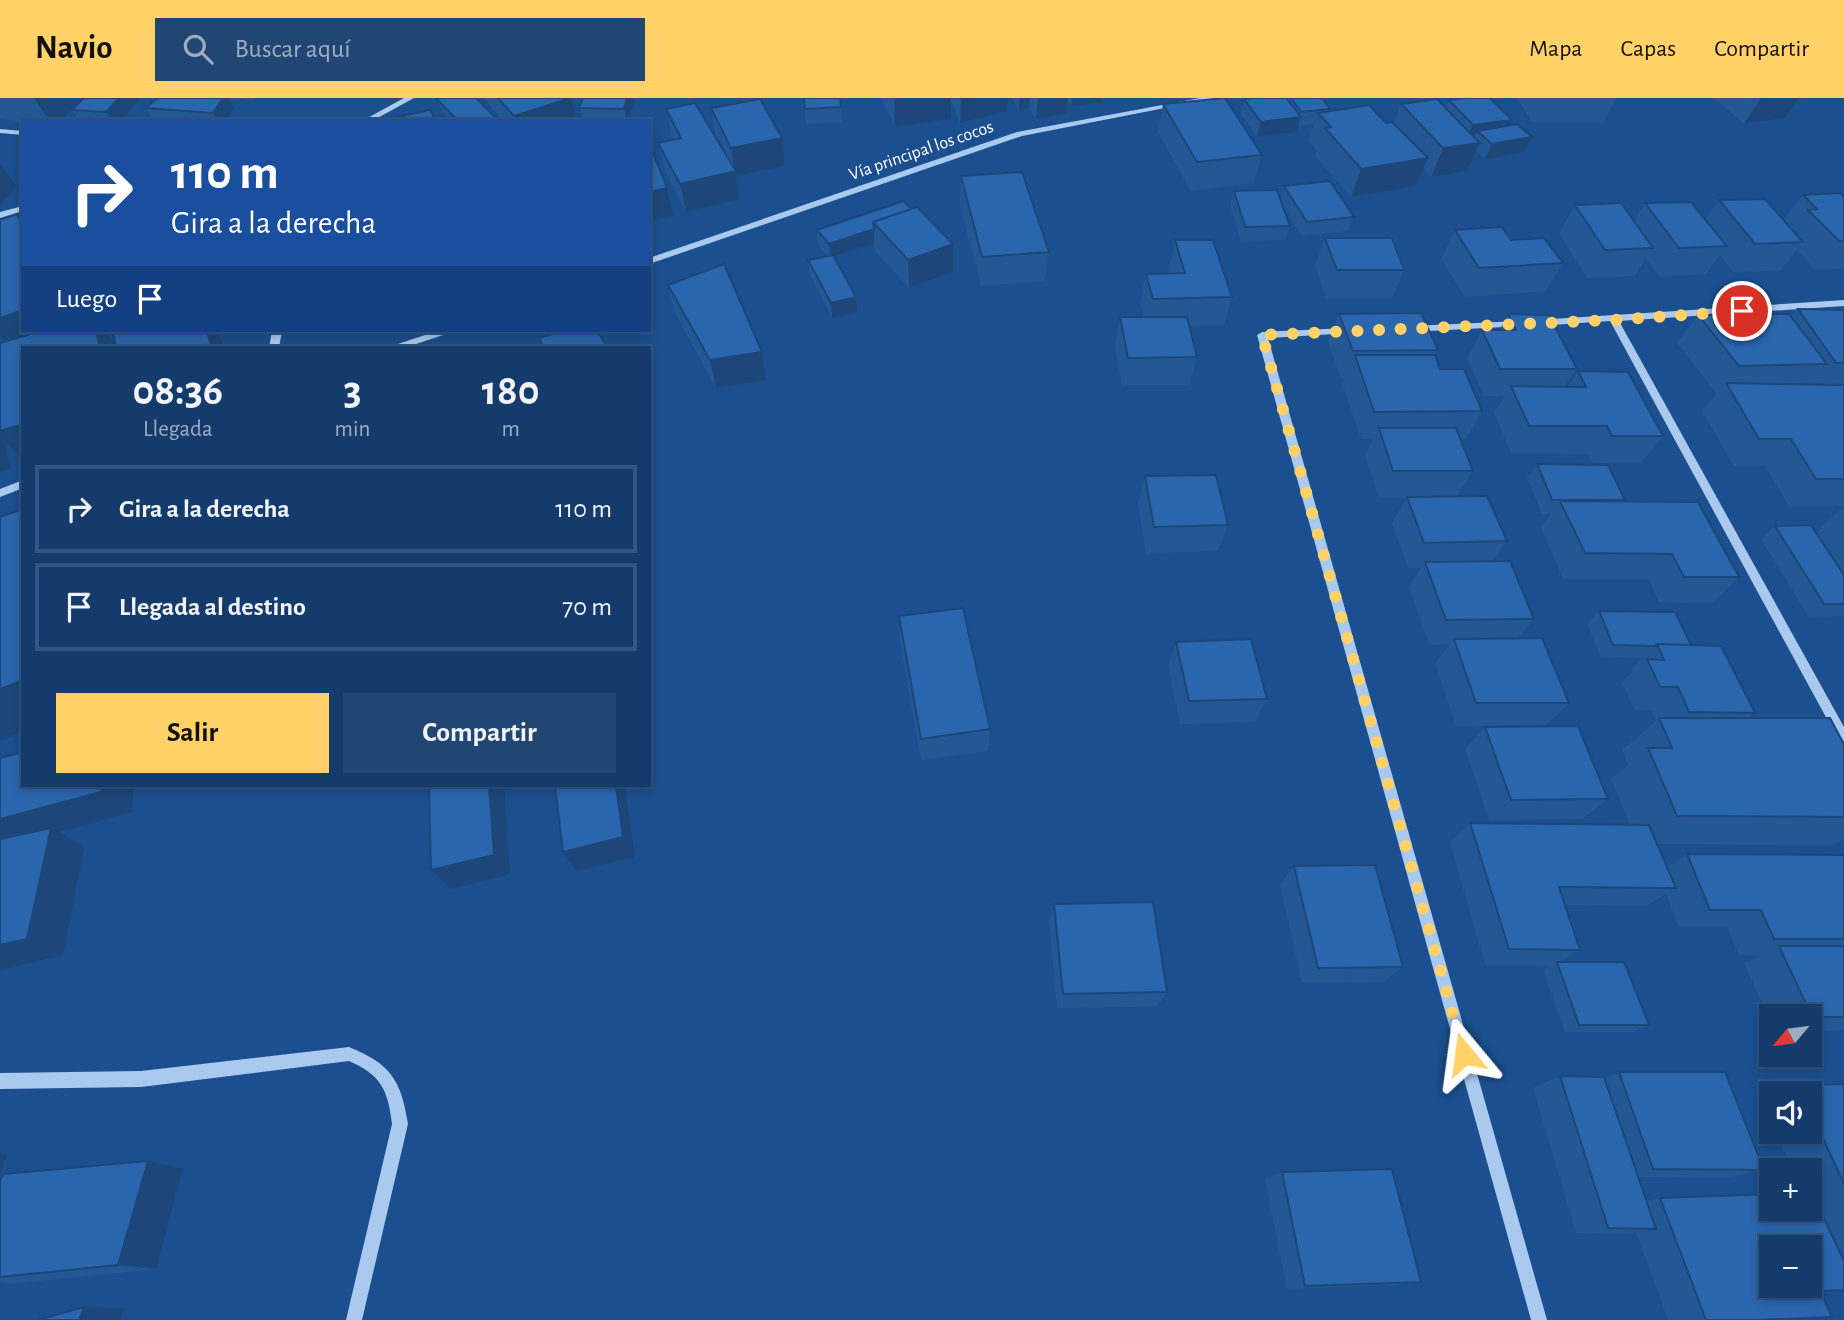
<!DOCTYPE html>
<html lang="es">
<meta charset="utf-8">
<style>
body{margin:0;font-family:"Alegreya Sans",sans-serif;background:#214673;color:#f1f3f6;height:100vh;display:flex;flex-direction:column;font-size:26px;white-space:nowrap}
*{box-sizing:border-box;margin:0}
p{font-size:23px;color:#9dadc1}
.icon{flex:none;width:38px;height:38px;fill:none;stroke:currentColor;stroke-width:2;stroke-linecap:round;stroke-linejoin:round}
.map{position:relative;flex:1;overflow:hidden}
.drawer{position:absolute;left:21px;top:248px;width:630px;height:441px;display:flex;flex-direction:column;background:#143b6b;border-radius:0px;box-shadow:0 4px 10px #0003,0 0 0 2px #33557e}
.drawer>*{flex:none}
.guide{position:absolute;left:21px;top:21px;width:630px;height:214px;border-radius:0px;box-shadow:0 4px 10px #0003,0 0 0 2px #33557e;background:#1a4fa0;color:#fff;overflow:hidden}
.needle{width:46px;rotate:241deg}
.buttons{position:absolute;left:1759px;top:906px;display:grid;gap:14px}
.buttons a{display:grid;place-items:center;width:63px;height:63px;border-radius:0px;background:#143b6b;box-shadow:0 4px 10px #0003,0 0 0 2px #33557e;font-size:35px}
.pin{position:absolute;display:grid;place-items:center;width:60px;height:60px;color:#fff;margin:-30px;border:4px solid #fff;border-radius:50%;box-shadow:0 2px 7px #0007}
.me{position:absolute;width:77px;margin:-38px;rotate:344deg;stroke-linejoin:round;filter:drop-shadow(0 0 5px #0008)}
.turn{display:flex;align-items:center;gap:24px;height:147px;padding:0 35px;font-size:32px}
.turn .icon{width:91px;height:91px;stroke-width:2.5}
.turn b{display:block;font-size:49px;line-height:60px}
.then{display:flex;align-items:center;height:66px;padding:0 35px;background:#0003;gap:14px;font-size:26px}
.eta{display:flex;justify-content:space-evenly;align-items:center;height:119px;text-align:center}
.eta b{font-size:42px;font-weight:700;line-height:49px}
.action{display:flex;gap:14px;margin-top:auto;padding:14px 35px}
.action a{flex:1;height:80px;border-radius:0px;background:#ffd166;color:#111;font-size:28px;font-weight:700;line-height:80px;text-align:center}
.action a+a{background:#214673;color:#f1f3f6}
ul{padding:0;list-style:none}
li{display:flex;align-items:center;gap:21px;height:88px;margin:0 14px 10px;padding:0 21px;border:4px solid #33557e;border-radius:0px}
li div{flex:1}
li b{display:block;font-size:26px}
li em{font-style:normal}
header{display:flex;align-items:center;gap:42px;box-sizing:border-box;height:98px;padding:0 35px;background:#ffd166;color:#111}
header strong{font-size:33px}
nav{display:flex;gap:38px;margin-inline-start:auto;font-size:24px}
.search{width:490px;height:63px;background:#214673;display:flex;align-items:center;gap:18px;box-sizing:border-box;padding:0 24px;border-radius:0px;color:#9dadc1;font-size:26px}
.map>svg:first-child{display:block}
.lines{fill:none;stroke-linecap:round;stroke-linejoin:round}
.minor{fill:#a9c9ee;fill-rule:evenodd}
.wall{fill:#245895}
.shaded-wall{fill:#1d4779}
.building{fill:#2a66ad;stroke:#1d4779;stroke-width:2;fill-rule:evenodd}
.route{stroke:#ffd166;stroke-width:12;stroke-dasharray:0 21.6}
.labels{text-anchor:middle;stroke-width:7;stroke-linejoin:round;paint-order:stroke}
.far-street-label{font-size:18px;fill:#fff;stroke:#1b4f8f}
</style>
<header>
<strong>Navio</strong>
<div class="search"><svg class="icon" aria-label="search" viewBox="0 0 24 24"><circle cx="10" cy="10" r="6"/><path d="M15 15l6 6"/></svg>Buscar aquí</div>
<nav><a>Mapa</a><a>Capas</a><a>Compartir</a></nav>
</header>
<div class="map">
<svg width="1844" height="1222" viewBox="0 0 1844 1222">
<rect width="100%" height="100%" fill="#1b4f8f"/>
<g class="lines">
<path class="minor" d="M404,0H414L372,23H362Z
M1200,0H1216L1022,38L649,166V160L1017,34Z
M0,31L23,33V37L0,35Z
M23,108V113L0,120V114Z
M1844,202V208L1619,223L1844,629V646L1840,645L1610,223L1537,228L1532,225L1537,222Z
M1519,223L1522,224V228L1411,234L1406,231L1411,228Z
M1347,230L1350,231V235L1268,240L1547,1222H1531L1257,237L1262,234Z
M272,233H282L279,250H269Z
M437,233H451L449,235L404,250H390L392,248Z
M23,382V390L0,399V391Z
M349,949C391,966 401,982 408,1026L362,1222H346L392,1026C388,992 381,977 349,963L141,989L0,991V975L141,973Z"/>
</g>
<path class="wall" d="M0,0H141L121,23H79L72,12L59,23H23V24L0,21Z
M158,0H255L253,2L228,0L234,11L226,23H154L145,10Z
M484,0H570L577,23H503Z
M583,0H634L635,2L628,23H583L579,10Z
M804,0H840L842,24L806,26Z
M881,0H1009L1007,13L960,25L951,3V21L895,29Z
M1012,0H1102V4L1071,9L1068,4L1066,16L1036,21L1029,10L1019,11Z
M1255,0H1322L1330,11L1329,13L1394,25L1401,6L1446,10L1449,2L1512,22L1510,27L1524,54L1485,61L1476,53L1467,73L1431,79L1423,70L1416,88L1351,99L1315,58L1317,52L1309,43L1314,26L1298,28L1296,34L1257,39L1241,16L1244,1Z
M1517,0H1617L1603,24H1532Z
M1713,0H1799L1785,20L1744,25Z
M437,1L499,23H450L443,15Z
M1163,6L1262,57L1254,85L1191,93L1158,34Z
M711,10L782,40L785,68L736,78L740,101L686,114L665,73L658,45L673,42L666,11L720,47L716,38Z
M961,78L1049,154L1045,183L981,188L960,107Z
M1284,88L1354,119L1348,133L1302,138L1282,106L1290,128L1285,142L1241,143L1230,107L1234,93L1280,101Z
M1803,97L1844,99V170L1815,172L1797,152L1780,173L1733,174L1720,157L1706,176L1659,178L1646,160L1635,178L1587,180L1559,135L1575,107L1634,123L1645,105L1705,121L1719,102L1783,122Z
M911,111L953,146V174L909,190L875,153L874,145L834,159L857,214L832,220L810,177L808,162L828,158L818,147L817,132Z
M1455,132L1511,142L1563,165L1546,193L1465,199L1441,161Z
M1325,140L1404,172L1392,200H1326L1315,168Z
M1175,142L1232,199L1224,227L1189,228L1197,259L1189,287H1122L1115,247L1120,219H1144L1140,204L1146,176L1170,175L1169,171Z
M668,187L762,254L766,282L716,290L675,215Z
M1798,211L1844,212V408H1789L1765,368H1734L1702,313L1717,295H1716L1677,245L1698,217L1791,219Z
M1339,216L1438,252L1435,257L1440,271L1482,313L1466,341H1460L1473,373L1457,398L1507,443L1492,463L1534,521L1518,540L1569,605L1546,627L1456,628L1435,565L1450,546L1429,547L1409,489L1421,470H1408L1392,425L1406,400L1379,399L1365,357L1373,341H1361L1342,285L1344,281H1341L1328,244Z
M1508,216L1577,271L1565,288H1568L1578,273L1663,338L1641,365H1592L1587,356L1511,355L1494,315L1505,298H1484L1467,260L1482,232H1500Z
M1537,366L1624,403L1739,479L1712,505L1659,504L1648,481H1563L1541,429L1551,416H1542L1527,380Z
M1145,378L1228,427L1218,453L1146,455L1138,405Z
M1841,411H1844V518L1809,519L1761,441L1775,428L1816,434Z
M1599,513L1691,547L1755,615L1748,620L1844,719V741L1833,747L1657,746L1667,769L1687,756L1844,757V932L1810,933V919H1771V924L1744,865L1761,857H1739L1727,829H1679L1666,796L1646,808L1565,807L1580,852L1561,864L1649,927L1633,934H1565L1543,872L1550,868L1485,867L1450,745L1470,725L1630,727L1611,681L1628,667L1622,652L1656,623L1651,612H1634L1622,584L1633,574L1632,570L1642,560L1601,559L1587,525Z
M899,518L990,631L988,653L921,662L900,543Z
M1176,544L1267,601L1255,624L1180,626L1168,568Z
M1485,629L1608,701L1582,721L1489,722L1465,651Z
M1294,768L1403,869L1383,884L1302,885L1280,787Z
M1054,806L1167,894L1157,909L1057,910L1049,823Z
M1619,974L1764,1072L1726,1080L1638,1079L1646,1103L1660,1100L1771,1111H1810V1073H1793L1776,1034H1810V996H1771V1023L1760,998L1798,987L1844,986V1156H1841L1844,1192L1820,1194L1757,1222H1668L1636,1134L1622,1136L1576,1135L1533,990L1560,978L1605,980Z
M183,1071L156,1171L10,1186L0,1185V1083Z
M1282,1074L1421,1184L1398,1187L1287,1191L1265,1082Z"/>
<path class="shaded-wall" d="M34,0H86L59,23H50Z
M119,0H141L121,23H112L106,14Z
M223,0H228L234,11L226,23H218L213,15Z
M571,0L577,23H515L514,18Z
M627,0H634L635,2L628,23H627L624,11Z
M900,0H951V21L895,29L894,1Z
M961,0H1009L1007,13L960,25Z
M1020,0H1030L1029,10L1019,11Z
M1038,0H1068L1066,16L1036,21Z
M1072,0H1102V4L1071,9Z
M1761,0H1799L1785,20L1744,25Z
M1301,19L1296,34L1257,39L1261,24Z
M1512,22L1505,37L1477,33L1474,41L1466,42L1473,27Z
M1532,39L1524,54L1485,61L1492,46Z
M782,40L785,68L736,78L740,101L686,114L680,86L735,73L731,50Z
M1480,45L1467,73L1431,79L1443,50Z
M1428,60L1416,88L1351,99L1361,71Z
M0,66L17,88L0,107Z
M667,90L673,118L649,123V94Z
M874,131V145L830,160L829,146Z
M953,146V174L909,190L908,162Z
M856,199L857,214L832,220L831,205Z
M23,212V233H66L13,253L0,238V220Z
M96,233H105L115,246L116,250H100Z
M207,233H218L224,250H212Z
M762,254L766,282L716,290L710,262Z
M0,323L23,326V361L5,344L11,370L0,374Z
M23,582V633L0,643V591Z
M102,688H134L132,714L59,734L84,749L63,857L0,872V721Z
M489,688H504L510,776L450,791L431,772Z
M616,688H625L635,759L576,773L563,754Z
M0,1055L7,1056L0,1076Z
M148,1063L183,1071L156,1171L118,1167Z
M84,1209L124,1211L120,1222H79Z"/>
<path class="building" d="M84,0H119L106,14L72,12Z
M158,0H223L213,15L145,10Z
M439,0H476L499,23H458L437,1Z
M498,0H571L514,18Z
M583,0H627L624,11L579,10Z
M804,0H840L841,9L805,11Z
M1225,0L1262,57L1197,64L1163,6Z
M1255,0H1286L1301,19L1261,24L1244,1Z
M1291,0H1322L1330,11L1301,14Z
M1465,0H1490L1512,22L1473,27L1449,2Z
M760,1L782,40L731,50L711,10Z
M1437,1L1480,45L1443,50L1401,6Z
M695,5L736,73L680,86L658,45L681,40L666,11Z
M1369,7L1386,25L1392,24L1428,60L1361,71L1325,30L1331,29L1318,15Z
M430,12L436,23H395L393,20Z
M1517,26L1532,39L1492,46L1477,33Z
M649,45L667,90L649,94Z
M1022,74L1049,154L982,159L961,78Z
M1330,83L1354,119L1307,124L1284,88Z
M1277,92L1290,128L1245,129L1234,93Z
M1840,95L1844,99V143H1839L1808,112L1817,111L1803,97Z
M1765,101L1803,144L1755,146L1719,102Z
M904,103L911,111L873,124L874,131L829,146L817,132Z
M1691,104L1727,148L1679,150L1645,105Z
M1621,105L1653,150L1605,152L1575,107Z
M917,109L953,146L908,162L873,124Z
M17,116L23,128V212L0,220V122Z
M1502,129L1511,142L1544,140L1563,165L1479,170L1455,132Z
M1325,140H1392L1404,172H1337Z
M1175,142H1213L1232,199L1153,201L1146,176L1185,175Z
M833,157L856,199L831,205L808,162Z
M724,166L762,254L710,262L668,187Z
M1798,211L1844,212V265H1836Z
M1421,215L1438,252L1353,253L1339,216Z
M1508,216L1549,217L1577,271H1500L1482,232H1516Z
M1789,216L1827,266L1739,268L1698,217Z
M1120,219H1187L1197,259L1128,260Z
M41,233H96L100,250H23V326L0,333V245Z
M113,233H207L212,250H116Z
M564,233H598L607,250H543L539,240Z
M1355,257H1435L1440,271H1464L1482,313L1374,314Z
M1578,273L1628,274L1663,338H1612L1607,328H1529L1511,288L1586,289Z
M1726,285L1844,287V381H1816L1791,341H1759Z
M1379,330H1456L1473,373H1393Z
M1537,366L1608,367L1625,402H1552Z
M1216,377L1228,427L1154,429L1145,378Z
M1487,398L1507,443L1424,445L1407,399Z
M1560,403L1698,404L1739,479H1684L1672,456L1585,455Z
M23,411V582L0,591V419Z
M1811,427L1844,477V506H1824L1775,428Z
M1510,463L1534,521L1446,522L1425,464Z
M963,510L990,631L921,641L899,518Z
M1599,513L1675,514L1691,547L1657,546L1655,548L1613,547Z
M1542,540L1569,605H1476L1454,541Z
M1251,541L1267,601L1189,603L1176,544Z
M1657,546L1721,548L1755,615L1689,614L1678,589H1660L1647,561L1664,562Z
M1659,620H1830L1844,646V719L1677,718L1648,650H1672Z
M1578,628L1608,701L1511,702L1485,629Z
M23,654V688H102L101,694L0,721V660Z
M429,688H489L494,757L431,772Z
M555,688H616L623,739L563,754Z
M1470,725L1649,727L1676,790L1559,789L1580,852L1509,851Z
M51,730L27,841L0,847V741Z
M1687,756L1844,757V841H1774L1761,812H1710Z
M1375,767L1403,869L1318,870L1294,768Z
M1153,804L1167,894L1063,896L1054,806Z
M1779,848H1844V919H1812Z
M1557,864H1624L1649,927H1579Z
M1619,974H1725L1764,1072L1653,1071Z
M1560,978L1604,979L1656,1131L1608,1130Z
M1844,986V1086L1810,1012V996H1802L1798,987Z
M148,1063L118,1167L0,1179V1083L3,1076Z
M1392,1071L1421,1184L1305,1188L1282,1074Z
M1771,1096V1111H1810V1110H1819L1844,1163V1192L1820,1193L1832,1219L1757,1222H1706L1660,1100ZM1771,1150H1810V1188H1771Z
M84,1209L79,1222H38Z"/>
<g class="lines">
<path class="route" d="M1464,956L1262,237L1614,222L1742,213"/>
</g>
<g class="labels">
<g class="far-street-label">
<text transform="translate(921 52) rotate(-19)" y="6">Vía principal los cocos</text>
</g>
</g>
</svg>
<div class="buttons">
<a><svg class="needle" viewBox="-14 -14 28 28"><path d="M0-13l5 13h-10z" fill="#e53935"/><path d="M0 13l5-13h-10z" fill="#9dadc1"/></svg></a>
<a><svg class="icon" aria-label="sound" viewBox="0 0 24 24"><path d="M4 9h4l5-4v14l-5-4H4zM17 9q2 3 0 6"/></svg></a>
<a>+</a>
<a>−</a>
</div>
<div class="pin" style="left:1742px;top:213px;background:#d93025"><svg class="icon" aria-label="arrive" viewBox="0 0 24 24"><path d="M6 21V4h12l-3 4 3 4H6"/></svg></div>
<svg class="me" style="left:1464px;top:956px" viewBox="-20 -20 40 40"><path d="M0-17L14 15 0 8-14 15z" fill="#ffd166" stroke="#fff" stroke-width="4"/></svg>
<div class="guide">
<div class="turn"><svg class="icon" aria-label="right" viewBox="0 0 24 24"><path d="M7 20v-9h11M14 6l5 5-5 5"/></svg><div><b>110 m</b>Gira a la derecha</div></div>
<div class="then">Luego<svg class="icon" aria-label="arrive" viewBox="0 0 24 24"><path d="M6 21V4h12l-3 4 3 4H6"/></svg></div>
</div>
<section class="drawer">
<div class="eta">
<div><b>08:36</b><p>Llegada</p></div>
<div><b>3</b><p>min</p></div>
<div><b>180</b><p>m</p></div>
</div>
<ul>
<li><svg class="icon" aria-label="right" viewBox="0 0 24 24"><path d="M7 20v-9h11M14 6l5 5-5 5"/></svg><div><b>Gira a la derecha</b></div><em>110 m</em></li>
<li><svg class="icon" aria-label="arrive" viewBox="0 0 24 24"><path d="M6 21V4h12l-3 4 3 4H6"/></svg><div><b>Llegada al destino</b></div><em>70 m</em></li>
</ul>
<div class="action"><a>Salir</a><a>Compartir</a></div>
</section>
</div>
